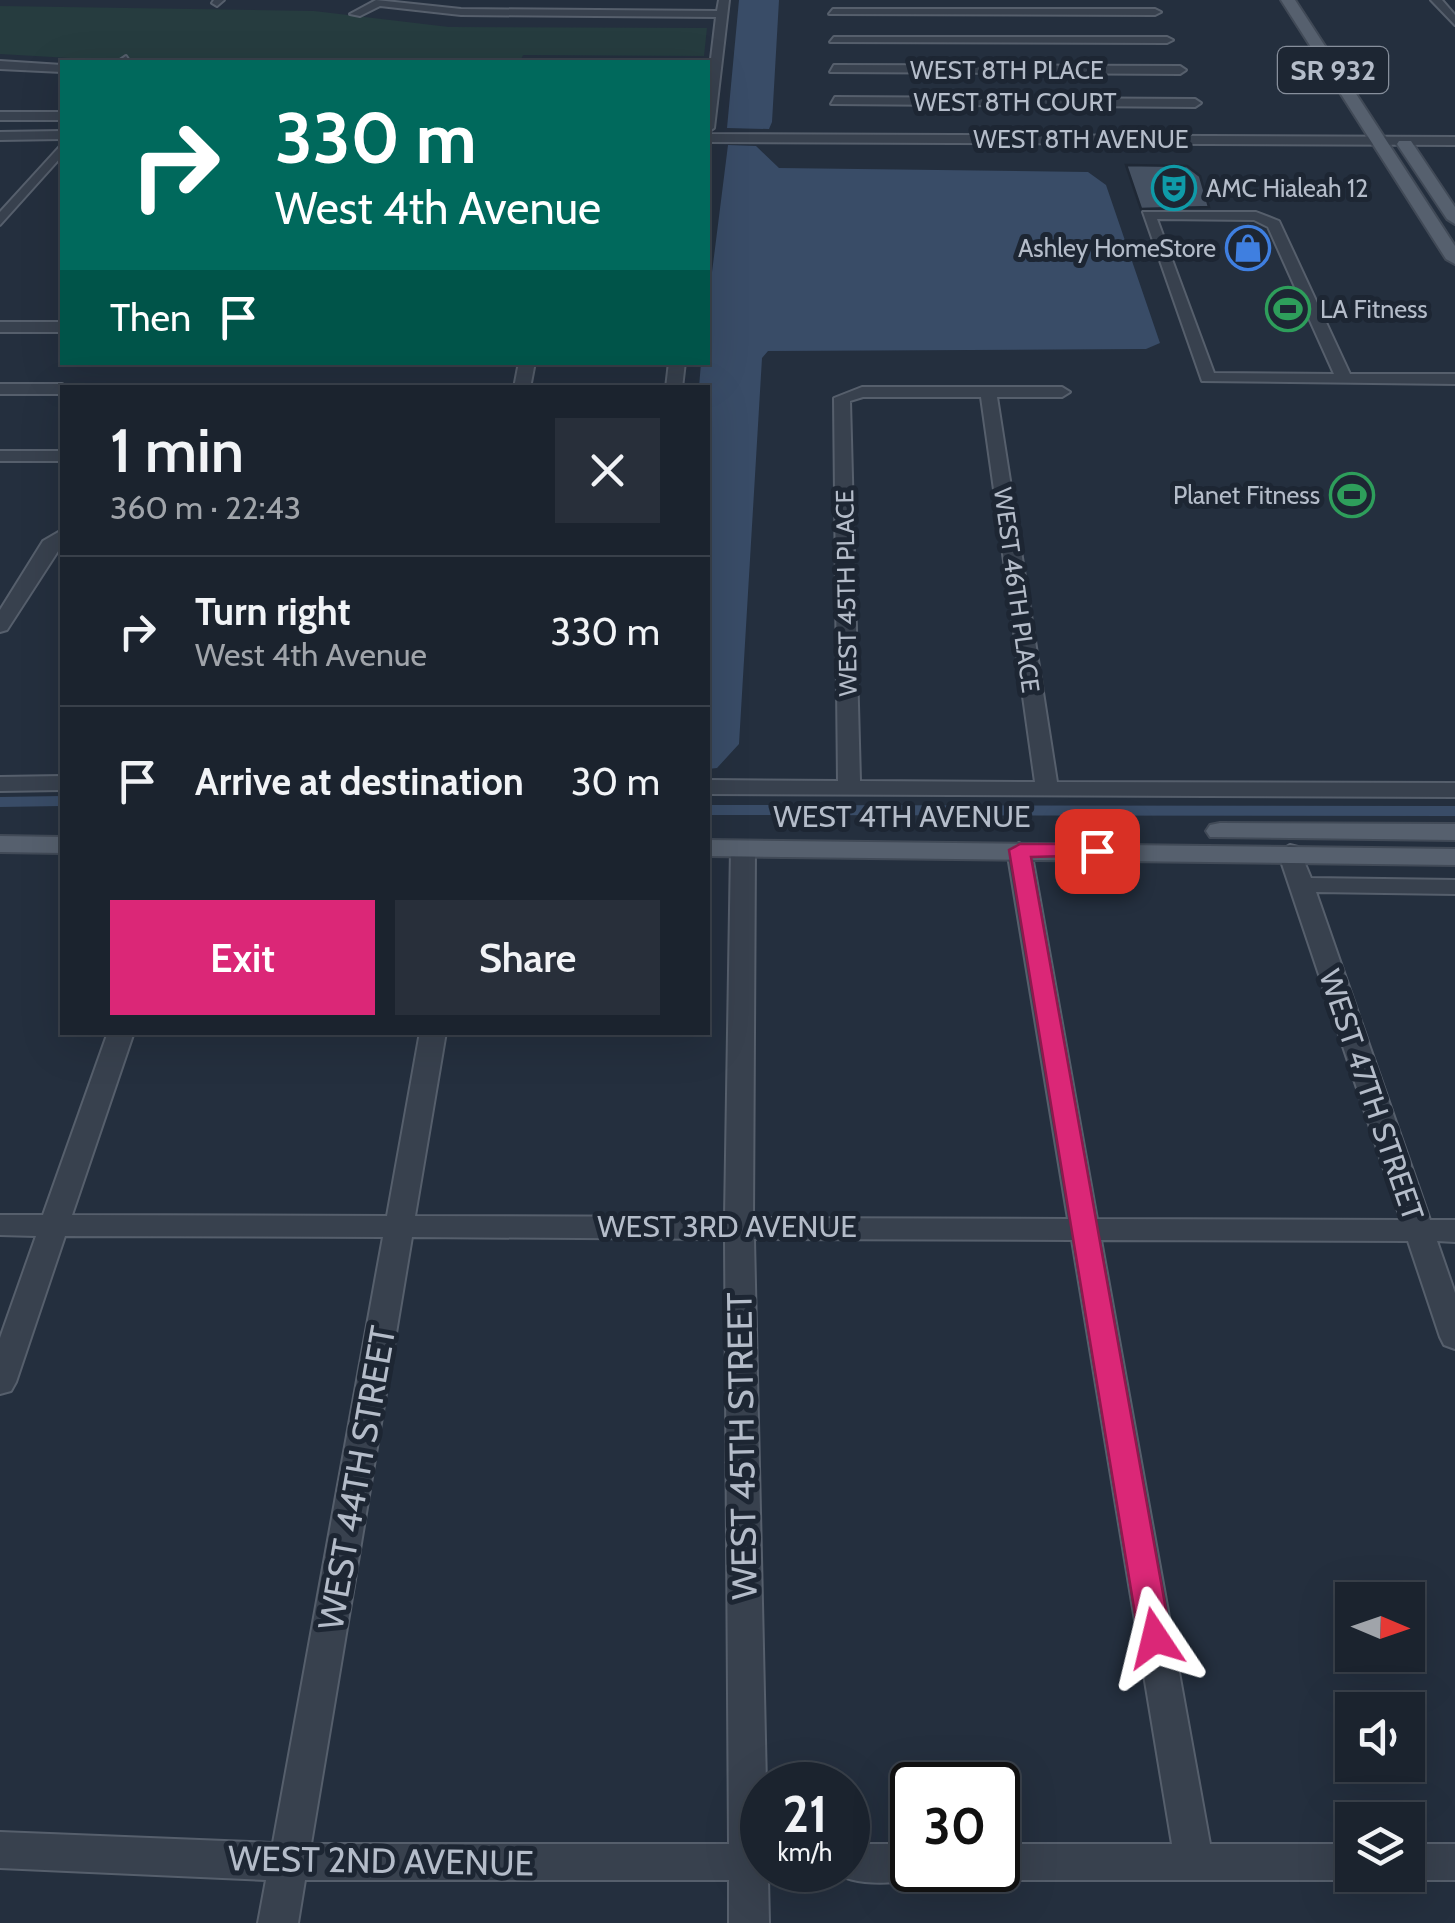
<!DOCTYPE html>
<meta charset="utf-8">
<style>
body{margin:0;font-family:Cabin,sans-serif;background:#282f3a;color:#f1f3f6;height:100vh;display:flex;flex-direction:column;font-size:38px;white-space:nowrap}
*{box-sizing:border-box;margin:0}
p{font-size:32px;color:#a0a4aa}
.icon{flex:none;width:55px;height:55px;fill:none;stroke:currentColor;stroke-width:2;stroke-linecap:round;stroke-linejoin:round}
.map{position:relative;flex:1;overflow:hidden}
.details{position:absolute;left:60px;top:385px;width:650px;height:650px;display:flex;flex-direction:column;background:#1b232e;border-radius:0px;box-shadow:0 10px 40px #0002,0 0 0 2px #39404a}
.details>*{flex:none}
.hud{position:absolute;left:60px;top:60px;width:650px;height:305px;border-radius:0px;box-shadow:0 10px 40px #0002,0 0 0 2px #39404a;background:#00695c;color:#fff;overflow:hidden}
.needle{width:65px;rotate:92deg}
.tools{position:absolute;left:1335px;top:1582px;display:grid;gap:20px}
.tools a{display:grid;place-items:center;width:90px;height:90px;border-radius:0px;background:#1b232e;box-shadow:0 10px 40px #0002,0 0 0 2px #39404a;font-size:50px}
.speed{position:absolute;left:740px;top:1762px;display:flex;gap:20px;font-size:50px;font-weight:700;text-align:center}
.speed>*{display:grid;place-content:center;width:130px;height:130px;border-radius:50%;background:#1b232e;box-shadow:0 10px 40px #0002,0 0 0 2px #39404a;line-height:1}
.speed small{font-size:25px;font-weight:400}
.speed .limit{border:5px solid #111;border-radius:15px;background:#fff;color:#111}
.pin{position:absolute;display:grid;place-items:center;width:85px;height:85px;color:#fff;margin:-42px;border-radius:20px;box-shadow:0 5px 15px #0006}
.me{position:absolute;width:110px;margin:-55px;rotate:350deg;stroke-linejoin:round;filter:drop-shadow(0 0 8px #0008)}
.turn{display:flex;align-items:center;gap:35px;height:210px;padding:0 50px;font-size:45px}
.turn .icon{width:130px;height:130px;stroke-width:2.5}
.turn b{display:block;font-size:70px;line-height:85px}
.then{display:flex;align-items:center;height:95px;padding:0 50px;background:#0003;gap:20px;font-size:38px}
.round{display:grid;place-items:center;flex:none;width:105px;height:105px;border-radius:0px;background:#282f3a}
.summary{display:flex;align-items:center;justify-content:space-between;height:170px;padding:0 50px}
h1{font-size:60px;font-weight:600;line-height:75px}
.cta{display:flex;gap:20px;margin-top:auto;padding:20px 50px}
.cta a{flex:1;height:115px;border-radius:0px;background:#db2777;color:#fff;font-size:40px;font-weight:600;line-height:115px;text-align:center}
.cta a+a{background:#282f3a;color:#f1f3f6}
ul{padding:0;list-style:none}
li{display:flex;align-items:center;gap:30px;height:150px;padding:0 50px;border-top:2px solid #39404a}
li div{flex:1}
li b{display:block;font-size:38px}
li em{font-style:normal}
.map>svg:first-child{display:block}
.green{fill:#263c3f}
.water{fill:#394c67}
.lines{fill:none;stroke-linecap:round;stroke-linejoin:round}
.canal{fill:#394c67;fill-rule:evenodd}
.building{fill:#455162;stroke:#1f2835;stroke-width:2.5}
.minor-casing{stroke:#565f6c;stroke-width:4}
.major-casing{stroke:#414a57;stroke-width:4}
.minor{fill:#38414e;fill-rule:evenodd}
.major{fill:#56606e;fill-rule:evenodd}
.route{fill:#db2777;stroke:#8e194d;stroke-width:2.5}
.labels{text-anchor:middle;stroke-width:10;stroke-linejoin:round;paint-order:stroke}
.far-street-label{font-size:25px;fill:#b4bcc9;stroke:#1d2633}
.far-poi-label{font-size:25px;fill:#b4bcc9;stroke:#1d2633;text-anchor:start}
.shield{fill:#1d2633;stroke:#878f9c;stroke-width:2.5}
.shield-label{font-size:28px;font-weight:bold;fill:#b4bcc9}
.street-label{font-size:30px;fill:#b4bcc9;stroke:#1d2633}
.near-street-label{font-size:35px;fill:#b4bcc9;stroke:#1d2633}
</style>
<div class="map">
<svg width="1455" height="1923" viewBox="0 0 1455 1923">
<rect width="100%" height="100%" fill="#242f3e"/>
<path class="green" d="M0,6L314,11L449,27L707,28L704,56L523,55L520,62H139L0,54Z"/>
<path class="water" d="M739,0H779L772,122L769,129L727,128Z
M728,145L756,146L779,168L1088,172L1106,185L1160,343L1146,349L768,351L762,358L739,744L717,768L708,769V388L699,387L701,363L708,362V304Z"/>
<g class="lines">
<path class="canal" d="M62,796V806L0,807V797Z
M708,805L1455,806V816L708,815Z"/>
</g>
<path class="building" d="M1126,165L1187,166L1200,176L1209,207L1141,209Z"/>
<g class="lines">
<defs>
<path id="minor" d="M214,0H224L217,6L212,3Z
M376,0L461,9L717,11L719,0H729L714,128L708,132V84L716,17L461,15L380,6L360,16L350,14Z
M1431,0H1442L1455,15V25Z
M833,9H1155L1161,12L1155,15L829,14Z
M834,37H1167L1173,40L1167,43L830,42Z
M126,56L130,62H117Z
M0,61L62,65V72L0,69Z
M834,65L1180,66L1186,70L1180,74L830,72Z
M835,97L1195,99L1201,103L1195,107L831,104Z
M0,112H62V120H0Z
M62,131V139L0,140V132Z
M708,134L1455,137V145L708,142Z
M62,144V156L0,225V212Z
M1143,212H1256L1279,221L1350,374H1455V384L1202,381ZM1157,219L1254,220L1268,227L1334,374L1214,373Z
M0,322H62V332H0Z
M519,362H535L530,388H514Z
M669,362H685L682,388H666Z
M0,384H62L69,388H62V394H0Z
M862,387H1062L1070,392L1062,397H997L1057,782L1455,783V797L708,794V780L838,781L834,398ZM863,397H981L1035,782L860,781L850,401Z
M0,451H62V461H0Z
M62,530V545L7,630L0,632V610L43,541Z
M62,776V790L0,791V777Z
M743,841L755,848L753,1218L1068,1219L1007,850L1019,843L1031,850L1097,1219L1401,1220L1278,852L1290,845L1298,847L1311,878L1455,880V894L1316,892L1430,1220H1455V1242L1437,1241L1455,1293V1349L1444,1345L1440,1337L1408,1241L1101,1240L1210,1844H1352V1875H1366L1352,1880H998L984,1875L982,1870H998V1844H1172L1072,1240L754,1239L766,1785L762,1870H778L768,1878L769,1923H729V1880H305L298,1923H258L266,1880L0,1868V1832L273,1843L383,1237L65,1236L16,1382L11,1391L0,1394V1338L36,1236L0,1235V1215H43L108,1032H134L72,1215L387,1216L420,1032H446L415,1216L725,1217L731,848ZM412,1237L725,1239L729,1844H311Z
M848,1844H912V1870H928C913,1887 847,1887 832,1870H848Z
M1408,1844H1455V1880H1408L1394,1875H1408Z"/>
<path id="major" d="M1281,0H1295L1455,246V264L1446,259Z
M1399,141H1411L1455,207V224L1447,219L1397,144Z
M1220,823L1455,824V840L1210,837L1206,831L1210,825Z
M0,836L62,837V853L0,852Z
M708,840L1455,849V865L708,856Z"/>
</defs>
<use href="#minor" class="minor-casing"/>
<use href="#major" class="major-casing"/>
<use href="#minor" class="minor"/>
<use href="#major" class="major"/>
</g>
<path class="route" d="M1097,844L1108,851L1105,855L1031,857L1171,1638L1166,1648L1155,1652L1144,1648L1139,1638L1009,850L1020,844Z"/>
<defs>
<symbol id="theatre-ring" viewBox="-11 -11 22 22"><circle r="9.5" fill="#1d2633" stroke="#0f9aa8" stroke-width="1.5"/><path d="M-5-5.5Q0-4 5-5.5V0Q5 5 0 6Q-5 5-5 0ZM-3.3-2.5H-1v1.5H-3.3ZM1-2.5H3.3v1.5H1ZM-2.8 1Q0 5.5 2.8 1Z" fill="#0f9aa8"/></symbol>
<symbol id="shop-ring" viewBox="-11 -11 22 22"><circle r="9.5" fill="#1d2633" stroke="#3f7fe0" stroke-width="1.5"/><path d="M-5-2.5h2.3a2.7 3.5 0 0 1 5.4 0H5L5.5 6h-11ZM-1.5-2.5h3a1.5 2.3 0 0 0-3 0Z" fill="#3f7fe0"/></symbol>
<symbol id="stadium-ring" viewBox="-11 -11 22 22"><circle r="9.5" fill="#1d2633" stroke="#2e9e5b" stroke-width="1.5"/><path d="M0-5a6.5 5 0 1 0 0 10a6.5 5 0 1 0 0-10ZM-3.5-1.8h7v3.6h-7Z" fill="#2e9e5b"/></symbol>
</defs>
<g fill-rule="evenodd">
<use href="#theatre-ring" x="1149" y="163" width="50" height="50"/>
<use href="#shop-ring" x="1223" y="223" width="50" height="50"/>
<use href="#stadium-ring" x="1263" y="284" width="50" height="50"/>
<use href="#stadium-ring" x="1327" y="470" width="50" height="50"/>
</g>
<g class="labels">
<g class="far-street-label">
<text x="1007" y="79">WEST 8TH PLACE</text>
<text x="1015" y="111">WEST 8TH COURT</text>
<text x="1081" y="148">WEST 8TH AVENUE</text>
<text transform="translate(1017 590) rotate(82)" y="9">WEST 46TH PLACE</text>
<text transform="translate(846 593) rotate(-91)" y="9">WEST 45TH PLACE</text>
</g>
<g class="far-poi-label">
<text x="1206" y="197">AMC Hialeah 12</text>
<text x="1216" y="257" text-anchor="end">Ashley HomeStore</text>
<text x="1320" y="318">LA Fitness</text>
<text x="1320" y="504" text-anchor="end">Planet Fitness</text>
</g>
<rect class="shield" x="1278" y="47" width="110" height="46" rx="8"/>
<g class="shield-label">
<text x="1333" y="80">SR 932</text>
</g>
<g class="street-label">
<text x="902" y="827">WEST 4TH AVENUE</text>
<text transform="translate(1371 1095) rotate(71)" y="10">WEST 47TH STREET</text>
<text x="727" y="1237">WEST 3RD AVENUE</text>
</g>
<g class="near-street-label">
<text transform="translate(742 1446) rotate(-91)" y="12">WEST 45TH STREET</text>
<text transform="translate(357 1478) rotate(-80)" y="12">WEST 44TH STREET</text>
<text transform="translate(381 1861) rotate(1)" y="12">WEST 2ND AVENUE</text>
</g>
</g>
</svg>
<div class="tools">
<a><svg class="needle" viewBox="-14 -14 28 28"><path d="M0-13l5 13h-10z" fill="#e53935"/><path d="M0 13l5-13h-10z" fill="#a0a4aa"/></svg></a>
<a><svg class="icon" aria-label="sound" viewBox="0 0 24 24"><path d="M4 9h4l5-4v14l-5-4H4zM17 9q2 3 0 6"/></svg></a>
<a><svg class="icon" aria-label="layers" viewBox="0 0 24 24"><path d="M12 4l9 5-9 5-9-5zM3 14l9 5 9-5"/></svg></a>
</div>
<div class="speed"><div>21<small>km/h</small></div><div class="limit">30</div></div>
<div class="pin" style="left:1097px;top:851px;background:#d93025"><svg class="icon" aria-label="arrive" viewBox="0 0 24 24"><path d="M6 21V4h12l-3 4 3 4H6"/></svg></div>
<svg class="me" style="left:1155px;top:1638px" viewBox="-20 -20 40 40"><path d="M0-17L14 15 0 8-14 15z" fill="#db2777" stroke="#fff" stroke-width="4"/></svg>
<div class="hud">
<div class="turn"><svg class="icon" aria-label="right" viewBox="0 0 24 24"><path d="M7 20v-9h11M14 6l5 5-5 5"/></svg><div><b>330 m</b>West 4th Avenue</div></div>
<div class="then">Then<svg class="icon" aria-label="arrive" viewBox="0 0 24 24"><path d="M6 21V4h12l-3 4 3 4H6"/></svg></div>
</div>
<section class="details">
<div class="summary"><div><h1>1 min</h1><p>360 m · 22:43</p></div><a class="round"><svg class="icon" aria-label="close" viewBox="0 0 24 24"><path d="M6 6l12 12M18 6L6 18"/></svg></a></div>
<ul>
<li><svg class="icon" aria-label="right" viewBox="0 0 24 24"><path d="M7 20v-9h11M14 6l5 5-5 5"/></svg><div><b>Turn right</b><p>West 4th Avenue</p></div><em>330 m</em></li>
<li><svg class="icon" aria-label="arrive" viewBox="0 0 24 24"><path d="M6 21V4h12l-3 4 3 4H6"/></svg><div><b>Arrive at destination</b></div><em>30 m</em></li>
</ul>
<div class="cta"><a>Exit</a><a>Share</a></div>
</section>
</div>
